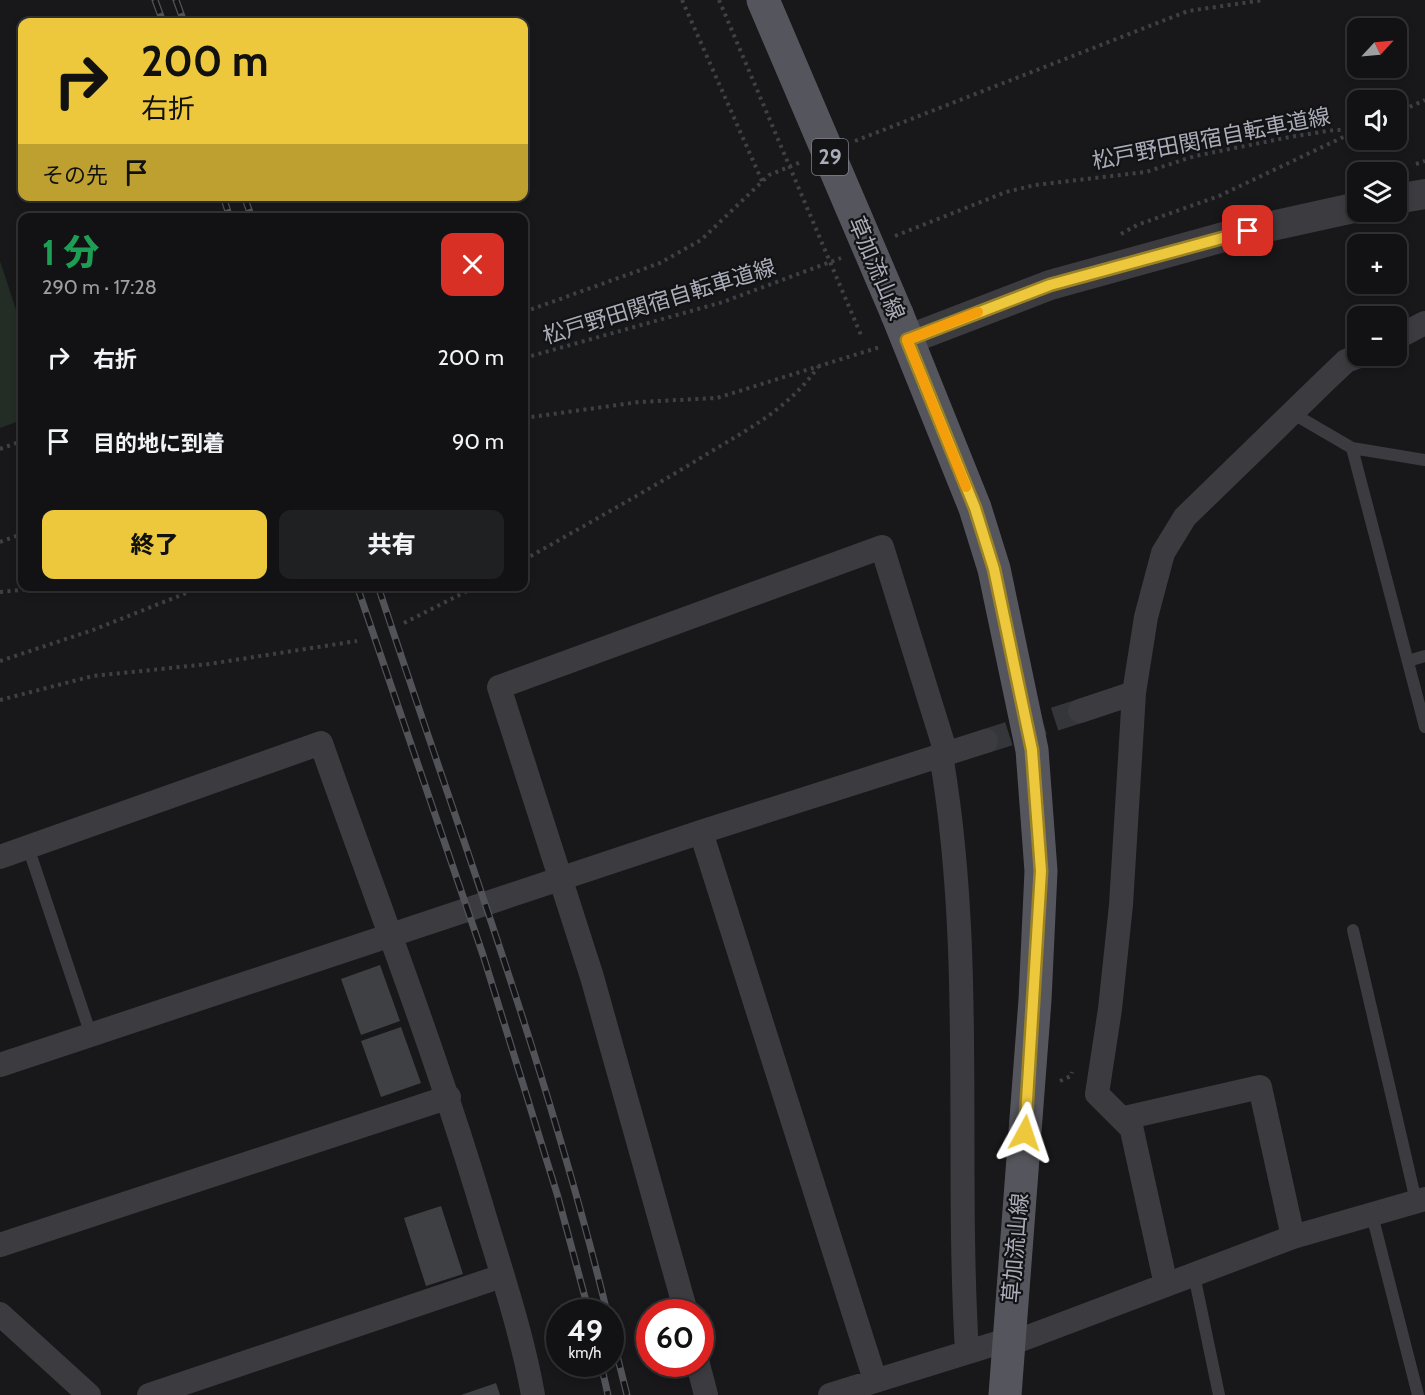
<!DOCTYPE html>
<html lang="ja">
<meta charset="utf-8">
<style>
body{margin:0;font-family:Cabin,"Noto Sans JP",sans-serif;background:#1f2022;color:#f1f3f6;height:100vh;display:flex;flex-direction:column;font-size:22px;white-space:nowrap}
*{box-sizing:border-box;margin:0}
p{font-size:20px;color:#9c9ea0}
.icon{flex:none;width:33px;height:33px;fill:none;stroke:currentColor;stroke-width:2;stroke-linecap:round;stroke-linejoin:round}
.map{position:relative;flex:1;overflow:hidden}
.details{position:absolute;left:18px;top:213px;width:510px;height:378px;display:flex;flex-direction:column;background:#121214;border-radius:12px;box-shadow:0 3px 9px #0003,0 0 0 2px #313234}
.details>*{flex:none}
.hud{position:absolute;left:18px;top:18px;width:510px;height:183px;border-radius:12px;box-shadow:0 3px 9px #0003,0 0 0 2px #313234;background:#edc83c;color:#111;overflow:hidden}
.needle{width:39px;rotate:64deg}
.fabs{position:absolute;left:1347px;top:18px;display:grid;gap:12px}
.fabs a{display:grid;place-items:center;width:60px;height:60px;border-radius:12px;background:#121214;box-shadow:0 3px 9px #0003,0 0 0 2px #313234;font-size:30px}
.speed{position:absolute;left:546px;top:1299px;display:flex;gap:12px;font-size:30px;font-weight:700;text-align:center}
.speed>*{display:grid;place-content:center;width:78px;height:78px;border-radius:50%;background:#121214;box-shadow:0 3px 9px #0003,0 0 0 2px #313234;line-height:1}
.speed small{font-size:15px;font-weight:400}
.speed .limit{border:9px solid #d22;background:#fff;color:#111}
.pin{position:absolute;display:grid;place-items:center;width:51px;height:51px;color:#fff;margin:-26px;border-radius:12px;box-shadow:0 3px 9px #0006}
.me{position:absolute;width:66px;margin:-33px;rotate:5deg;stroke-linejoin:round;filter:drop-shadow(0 0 4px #0008)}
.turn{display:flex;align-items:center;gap:21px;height:126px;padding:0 24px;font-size:27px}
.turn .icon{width:78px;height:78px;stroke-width:2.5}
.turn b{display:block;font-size:42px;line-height:51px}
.then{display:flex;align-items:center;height:57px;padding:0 24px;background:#0003;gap:12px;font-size:22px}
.round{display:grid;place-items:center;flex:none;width:63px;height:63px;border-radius:12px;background:#1f2022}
.summary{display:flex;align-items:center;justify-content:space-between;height:102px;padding:0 24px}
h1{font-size:36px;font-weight:800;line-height:45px;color:#1e9e55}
.primary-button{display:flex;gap:12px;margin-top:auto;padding:12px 24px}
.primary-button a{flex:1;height:69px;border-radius:12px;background:#edc83c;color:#111;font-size:24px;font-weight:800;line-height:69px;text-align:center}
.primary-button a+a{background:#1f2022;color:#f1f3f6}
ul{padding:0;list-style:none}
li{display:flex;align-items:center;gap:18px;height:84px;padding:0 24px}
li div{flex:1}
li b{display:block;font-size:22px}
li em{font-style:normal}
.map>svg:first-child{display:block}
.green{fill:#242c26}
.building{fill:#3f4043}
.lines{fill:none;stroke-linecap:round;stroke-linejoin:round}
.minor-tunnel{stroke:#35363a;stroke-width:24;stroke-dasharray:24 12;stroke-linecap:butt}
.path{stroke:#3f4045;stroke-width:4;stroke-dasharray:3 4.5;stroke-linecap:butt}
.service{stroke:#3b3b40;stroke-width:12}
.minor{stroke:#3b3b40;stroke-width:24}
.tertiary{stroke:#3b3b40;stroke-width:30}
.primary{stroke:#55555d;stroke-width:33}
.rail-casing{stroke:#525359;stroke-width:7}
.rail{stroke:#131315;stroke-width:4.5;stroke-dasharray:14;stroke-linecap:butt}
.path-bridge{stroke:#3f4045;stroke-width:4;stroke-dasharray:3 4.5;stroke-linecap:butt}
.primary-bridge{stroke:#55555d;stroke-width:33}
.route-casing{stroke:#9a8227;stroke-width:15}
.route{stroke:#edc83c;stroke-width:10}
.slow{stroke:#f59e0b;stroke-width:10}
.labels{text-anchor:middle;stroke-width:4.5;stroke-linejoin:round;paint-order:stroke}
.shield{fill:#131315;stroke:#7d7f88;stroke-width:1.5}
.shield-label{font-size:21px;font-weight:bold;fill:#aaadb9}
.street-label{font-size:22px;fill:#aaadb9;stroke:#131315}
</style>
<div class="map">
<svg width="1425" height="1395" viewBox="0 0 1425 1395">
<rect width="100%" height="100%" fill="#18181a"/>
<path class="green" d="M0,261L22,328V420L0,428Z"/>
<path class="building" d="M380,965L400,1021L361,1035L341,979Z
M401,1027L421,1083L381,1097L361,1041Z
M441,1206L463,1274L426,1286L404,1218Z
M496,1383L500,1395H461Z"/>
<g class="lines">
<path class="minor-tunnel" d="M986,741L1080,711"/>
<path class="path" d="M682,0L762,181
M1396,113L1425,100
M855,141L1188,11L1264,0
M1416,164L1425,161
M1121,234L1137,225L1219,196L1356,131
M895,236L1006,192L1035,185L1146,172L1195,156L1290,137L1334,130H1356
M524,312L660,263L701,240L769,175L801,162
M524,358L723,302L841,258
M524,418L639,402L717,398L880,347
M0,449L22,441
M0,542L22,534
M524,560C585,525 647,491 707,454C750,428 789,408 818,367
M0,592L59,586
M404,623L477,586
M0,661L93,630L204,586
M0,700L93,676L209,664L357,641
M1060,1081L1071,1076L1072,1072"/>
<path class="service" d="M1292,413L1352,448L1425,460
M1352,448L1425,727
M1408,661L1425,656
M28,847L91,1035
M1353,930L1416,1201
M1372,1215L1418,1395
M1194,1275L1219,1395"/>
<path class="minor" d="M1396,338L1425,323
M1080,711L1134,693
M941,755C975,953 955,1152 967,1352
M701,832L875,1380
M0,857L321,743C376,899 436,1053 483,1211C501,1271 522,1333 533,1395
M0,1065L701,832L986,741
M1131,1128L1097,1094L1110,1009L1121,905L1134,693L1146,617L1163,553L1185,517L1326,380L1346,361L1359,356
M0,1245L449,1097
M1166,1285L1129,1117L1260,1087L1293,1237
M686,1312L592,977L499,687L882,547L946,753
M0,1314L89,1395
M1007,1345L1293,1237L1425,1199
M698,1364L706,1395
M149,1395L502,1276
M830,1395L1007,1340"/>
<path class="tertiary" d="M1396,199L1425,194
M907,340L1050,285L1231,235L1358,207"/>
<path class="primary" d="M897,314L975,508L994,569L1032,750L1041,871L1035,1000L1005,1395"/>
<defs>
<path id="rail" d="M155,0L163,22
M176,0L184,22
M223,196L230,218
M244,196L252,218
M357,586L483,955L558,1197L589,1312
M378,586C457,827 547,1066 607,1312
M610,1327L627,1395
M601,1364L608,1395"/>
</defs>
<use href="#rail" class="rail-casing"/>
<use href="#rail" class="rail"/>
<path class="path-bridge" d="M719,0L861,335"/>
<path class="primary-bridge" d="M763,0L897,314"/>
</g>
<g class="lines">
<defs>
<path id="route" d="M1025,1133L1041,871L1032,750L994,569L975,508L907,340L1050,285L1248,231"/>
</defs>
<use href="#route" class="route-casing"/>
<use href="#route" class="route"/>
<path class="slow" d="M966,487L907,340L978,312"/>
</g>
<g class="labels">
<rect class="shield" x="812" y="139" width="36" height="36" rx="4.5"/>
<g class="shield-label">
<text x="830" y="164">29</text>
</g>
<g class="street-label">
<text transform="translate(1211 138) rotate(-11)" y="8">松戸野田関宿自転車道線</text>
<text transform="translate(877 268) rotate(67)" y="8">草加流山線</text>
<text transform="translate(659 301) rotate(-17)" y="8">松戸野田関宿自転車道線</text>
<text transform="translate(1015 1248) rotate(-85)" y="8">草加流山線</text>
</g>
</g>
</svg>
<div class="fabs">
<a><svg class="needle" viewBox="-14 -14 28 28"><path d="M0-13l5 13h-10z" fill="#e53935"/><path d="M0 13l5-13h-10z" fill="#9c9ea0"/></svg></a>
<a><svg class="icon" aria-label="sound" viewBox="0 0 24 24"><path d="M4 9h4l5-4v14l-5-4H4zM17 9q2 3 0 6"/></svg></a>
<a><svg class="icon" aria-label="layers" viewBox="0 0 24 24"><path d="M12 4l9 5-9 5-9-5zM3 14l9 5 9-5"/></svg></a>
<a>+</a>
<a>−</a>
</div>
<div class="speed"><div>49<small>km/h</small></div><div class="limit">60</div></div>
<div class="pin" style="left:1248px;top:231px;background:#d93025"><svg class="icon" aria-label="arrive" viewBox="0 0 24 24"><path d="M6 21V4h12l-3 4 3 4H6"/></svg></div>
<svg class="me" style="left:1025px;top:1133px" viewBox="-20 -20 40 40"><path d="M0-17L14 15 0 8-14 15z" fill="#edc83c" stroke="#fff" stroke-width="4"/></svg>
<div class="hud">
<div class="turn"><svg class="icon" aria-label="right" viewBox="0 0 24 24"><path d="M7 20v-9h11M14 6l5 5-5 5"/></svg><div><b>200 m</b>右折</div></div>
<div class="then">その先<svg class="icon" aria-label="arrive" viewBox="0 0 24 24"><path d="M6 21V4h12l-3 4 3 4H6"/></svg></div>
</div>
<section class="details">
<div class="summary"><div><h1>1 分</h1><p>290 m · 17:28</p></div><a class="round" style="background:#d93025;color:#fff"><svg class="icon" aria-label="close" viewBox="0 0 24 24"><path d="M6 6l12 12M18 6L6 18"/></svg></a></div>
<ul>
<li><svg class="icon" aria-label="right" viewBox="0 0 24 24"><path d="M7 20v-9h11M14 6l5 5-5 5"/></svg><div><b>右折</b></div><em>200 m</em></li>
<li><svg class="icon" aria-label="arrive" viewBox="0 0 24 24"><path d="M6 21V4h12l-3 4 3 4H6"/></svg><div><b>目的地に到着</b></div><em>90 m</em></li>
</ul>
<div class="primary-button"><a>終了</a><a>共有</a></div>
</section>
</div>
